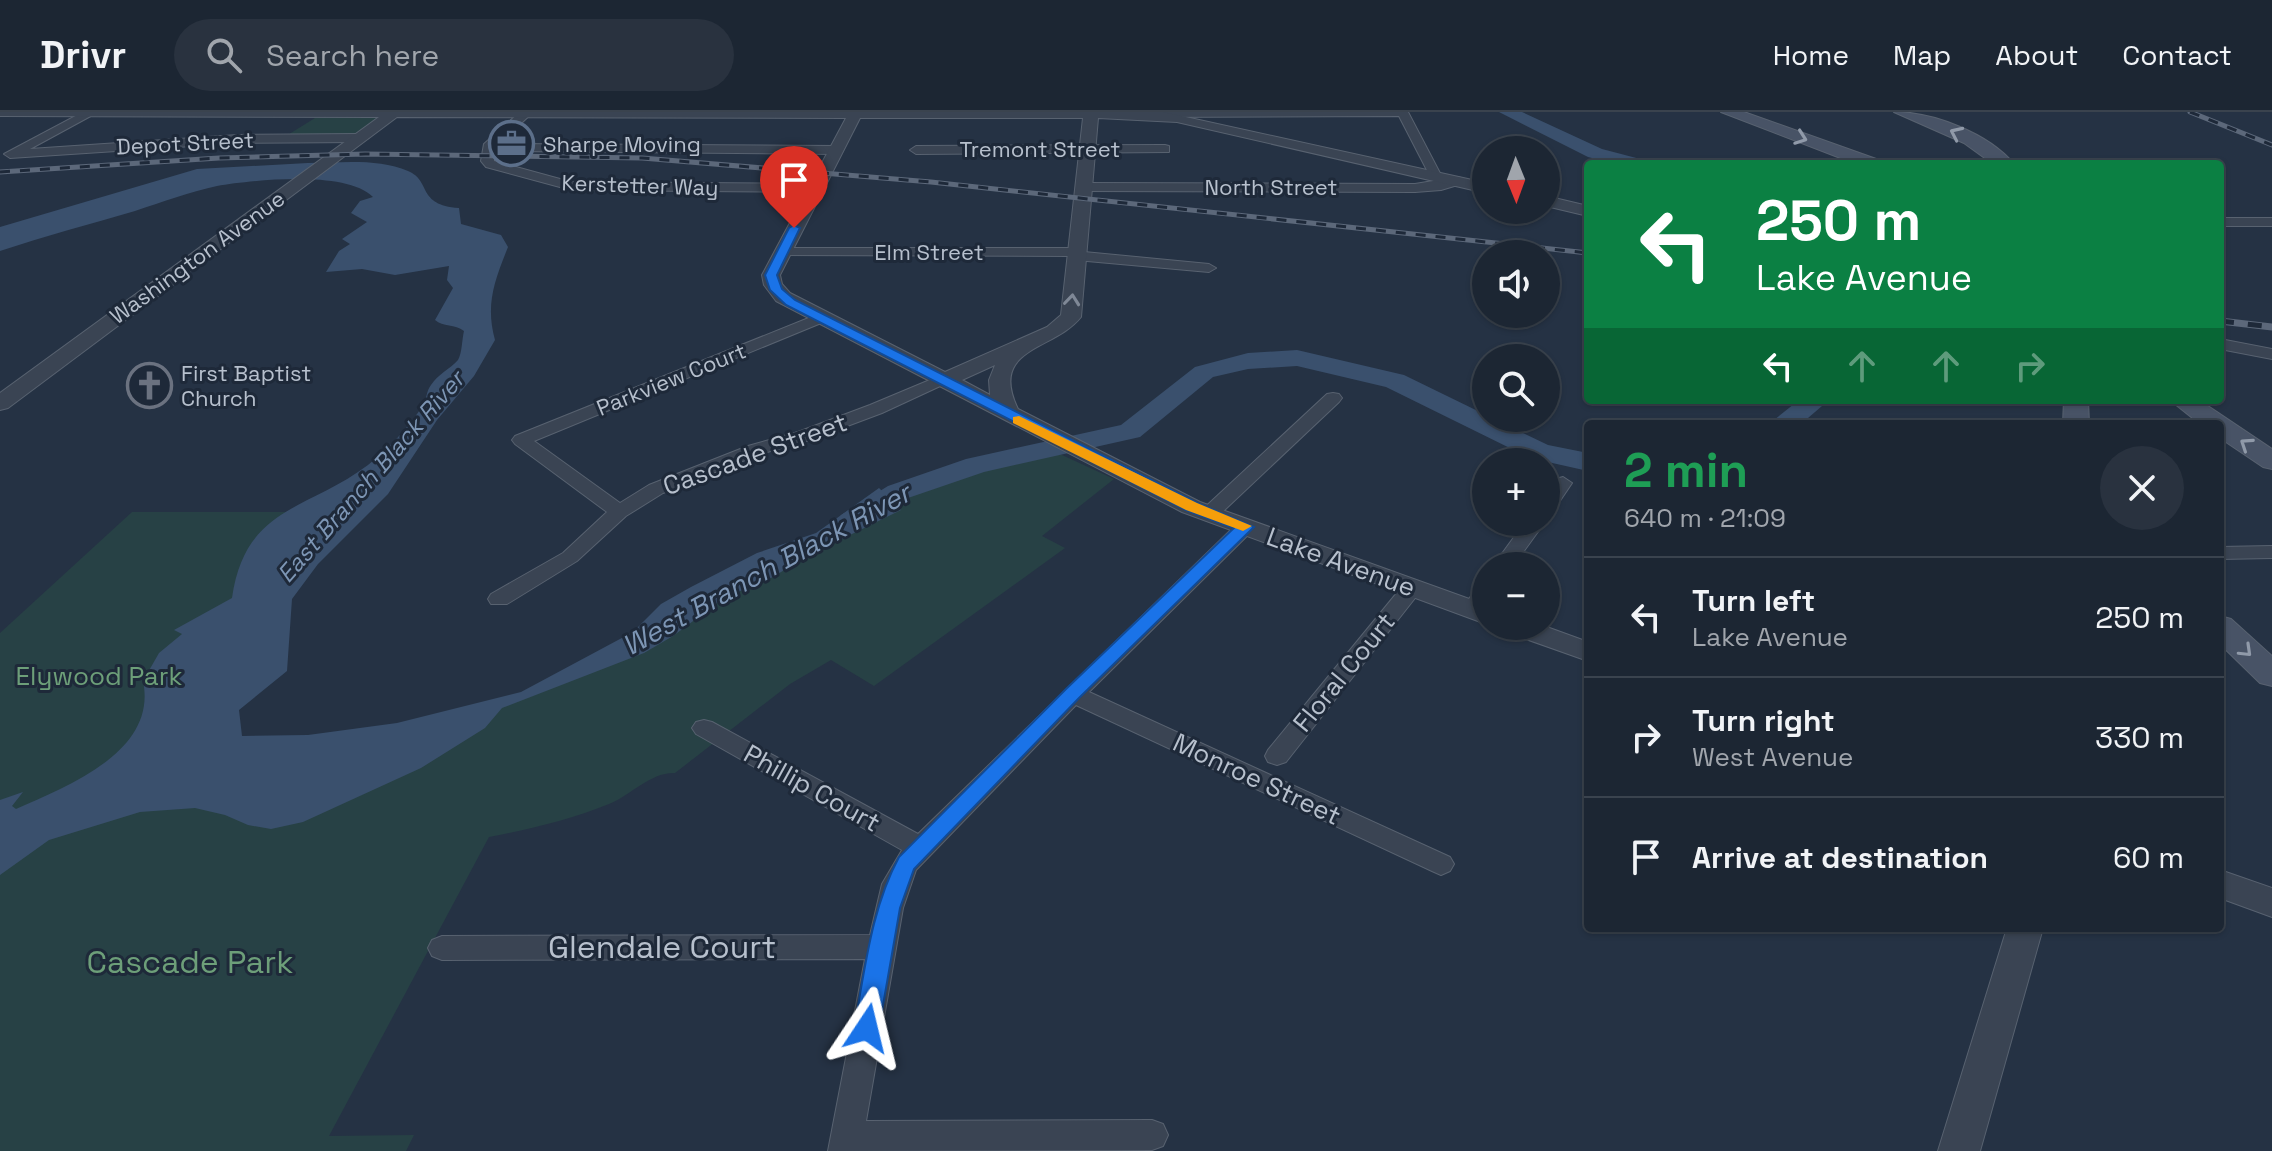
<!DOCTYPE html>
<meta charset="utf-8">
<style>
body{margin:0;font-family:"Space Grotesk",sans-serif;background:#29323f;color:#f1f3f6;height:100vh;display:flex;flex-direction:column;font-size:30px;white-space:nowrap}
*{box-sizing:border-box;margin:0}
p{font-size:26px;color:#a0a5ac}
.icon{flex:none;width:44px;height:44px;fill:none;stroke:currentColor;stroke-width:2;stroke-linecap:round;stroke-linejoin:round}
.map{position:relative;flex:1;overflow:hidden}
.sheet{position:absolute;left:1584px;top:308px;width:640px;height:512px;display:flex;flex-direction:column;background:#1c2633;border-radius:8px;box-shadow:0 2px 6px #0004,0 0 0 2px #3a434e}
.sheet>*{flex:none}
.banner{position:absolute;left:1584px;top:48px;width:640px;height:244px;border-radius:8px;box-shadow:0 2px 6px #0004,0 0 0 2px #3a434e;background:#0b8043;color:#fff;overflow:hidden}
.needle{width:52px;rotate:179deg}
.fabs{position:absolute;left:1472px;top:24px;display:grid;gap:16px}
.fabs a{display:grid;place-items:center;width:88px;height:88px;border-radius:50%;background:#1c2633;box-shadow:0 2px 6px #0004,0 0 0 2px #3a434e;font-size:40px}
.pin{position:absolute;display:grid;place-items:center;width:68px;height:68px;color:#fff;margin:-82px -34px;border-radius:50% 50% 50% 0;rotate:-45deg;box-shadow:0 0 8px #0007}
.pin .icon{rotate:45deg}
.me{position:absolute;width:88px;margin:-44px;rotate:10deg;stroke-linejoin:round;filter:drop-shadow(0 0 6px #0008)}
.turn{display:flex;align-items:center;gap:28px;height:168px;padding:0 40px;font-size:36px}
.turn .icon{width:104px;height:104px;stroke-width:2.5}
.turn b{display:block;font-size:56px;line-height:68px}
.lanes{display:flex;align-items:center;height:76px;padding:0 40px;background:#0003;justify-content:center;gap:40px;direction:ltr}
.lanes .off{opacity:.35}
.round{display:grid;place-items:center;flex:none;width:84px;height:84px;border-radius:42px;background:#29323f}
.headline{display:flex;align-items:center;justify-content:space-between;height:136px;padding:0 40px}
h1{font-size:48px;font-weight:800;line-height:60px;color:#1e9e55}
ul{padding:0;list-style:none}
li{display:flex;align-items:center;gap:24px;height:120px;padding:0 40px;border-top:2px solid #3a434e}
li div{flex:1}
li b{display:block;font-size:30px}
li em{font-style:normal}
header{display:flex;align-items:center;gap:48px;box-sizing:border-box;height:112px;padding:0 40px;background:#1c2633;border-bottom:2px solid #3a434e}
header strong{font-size:38px}
nav{display:flex;gap:44px;margin-inline-start:auto;font-size:28px}
.search{width:560px;height:72px;background:#29323f;display:flex;align-items:center;gap:20px;box-sizing:border-box;padding:0 28px;border-radius:44px;color:#a0a5ac;font-size:30px}
.map>svg:first-child{display:block}
.green{fill:#274145}
.water{fill:#3a506d}
.lines{fill:none;stroke-linecap:round;stroke-linejoin:round}
.river{fill:#3a506d;fill-rule:evenodd}
.minor-casing{stroke:#586270;stroke-width:2}
.tertiary-casing{stroke:#586270;stroke-width:2}
.secondary-casing{stroke:#586270;stroke-width:2}
.minor{fill:#3a4453;fill-rule:evenodd}
.tertiary{fill:#3a4453;fill-rule:evenodd}
.secondary{fill:#485366;fill-rule:evenodd}
.rail-far1-casing{stroke:#5c687a;stroke-width:5}
.rail-casing{stroke:#5c687a;stroke-width:7}
.rail-far1{stroke:#1e2939;stroke-width:3;stroke-dasharray:10;stroke-linecap:butt}
.rail{stroke:#1e2939;stroke-width:5;stroke-dasharray:14;stroke-linecap:butt}
.oneway{stroke:#909aa9}
.oneway2{stroke:#7f8896}
.route{fill:#1a73e8;stroke:#114b97;stroke-width:2}
.slow{fill:#f59e0b}
.labels{text-anchor:middle;stroke-width:6;stroke-linejoin:round;paint-order:stroke}
.far-street-label{font-size:22px;fill:#b7c0cd;stroke:#1e2939}
.far-poi-label{font-size:22px;fill:#b7c0cd;stroke:#1e2939;text-anchor:start}
.far-water-label{font-size:24px;font-style:italic;fill:#7d96b5;stroke:#1e2939}
.street-label{font-size:26px;fill:#b7c0cd;stroke:#1e2939}
.park-label{font-size:26px;fill:#6d9f79;stroke:#1e2939}
.water-label{font-size:28px;font-style:italic;fill:#7d96b5;stroke:#1e2939}
.near-street-label{font-size:32px;fill:#b7c0cd;stroke:#1e2939}
.near-park-label{font-size:32px;fill:#6d9f79;stroke:#1e2939}
</style>
<header>
<strong>Drivr</strong>
<div class="search"><svg class="icon" aria-label="search" viewBox="0 0 24 24"><circle cx="10" cy="10" r="6"/><path d="M15 15l6 6"/></svg>Search here</div>
<nav><a>Home</a><a>Map</a><a>About</a><a>Contact</a></nav>
</header>
<div class="map">
<svg width="2272" height="1039" viewBox="0 0 2272 1039">
<rect width="100%" height="100%" fill="#253244"/>
<path class="green" d="M369,3L380,6L358,24H286L315,6Z
M1049,337L1114,367L1042,424L1065,436L874,574L831,548L790,572L675,661C651,660 631,683 609,692C570,708 530,717 489,725L329,1024L414,1023L406,1039H0V521L132,400H337L161,657L400,637L636,531L851,410L898,380L976,353Z"/>
<path class="water" d="M308,51C340,51 378,46 408,59C432,69 416,93 459,96L461,112L501,123L508,135C495,168 485,192 495,228L474,264L437,308L388,382L318,452L292,487L287,559L239,598L242,624L308,623L397,611L521,580L633,520L661,492L691,475L757,441L816,421L879,376L901,398L805,445L773,465L724,486L673,524L644,541L502,596L485,616L421,656L303,710L271,717L248,713L225,703L195,696L140,700L49,728L0,763V688L23,680L12,694L16,697C67,674 158,640 143,569L159,541L182,522L174,518L232,486C245,394 307,399 368,353C388,337 408,316 422,295C427,288 426,279 431,273C438,262 450,257 458,248C462,242 462,227 464,219C455,212 443,215 435,208L453,176L447,168L449,154L395,163L362,157L326,160L339,139L350,132L342,127L367,110L351,101L360,89L373,85C346,58 253,68 217,74C189,80 162,90 135,99C90,112 45,124 0,139V115L197,57Z"/>
<g class="lines">
<path class="river" d="M1499,0H1522L1602,37L1644,48L1646,52H1615L1588,45Z
M1297,238L1404,263L1486,303V306H1492L1548,333L1588,341V359L1530,346L1386,275L1297,254L1248,257L1213,265L1140,325L984,360L908,386L863,415L852,418L841,415L837,409L841,403L888,374L966,347L1121,313L1195,255L1248,241Z
M1799,288H1829L1801,312H1769Z"/>
<defs>
<path id="minor" d="M83,0H98L30,37L238,23L360,22L366,26L360,30L238,31L10,46L4,42Z
M520,0L532,1L499,32L836,34L842,38L836,42L494,39V49L571,70L815,72L821,76L815,80L571,78L486,55L481,49L484,32Z
M1147,0H1408L1442,65L1432,68L1399,4L1151,5L1147,4Z
M1165,33L1169,34V40L916,42L910,38L916,34Z
M1457,65L1461,66V72L1441,78L1415,80L1083,79L1077,75L1083,71L1415,72Z
M2220,106H2272V114H2220Z
M782,136H1077L1084,140L1209,152L1216,156L1209,160L1076,148L1069,144L777,143V137Z
M821,201L829,206L826,209L534,329L620,391L649,373L748,334L798,320L870,293L937,265H949L951,269L882,301L810,328L760,342L663,381L626,404L577,449L507,492H491L488,487L491,482L563,441L607,400L515,332L512,328L515,324Z
M2220,227L2272,237V247L2220,237Z
M1333,281L1339,282L1342,286L1339,290L1216,406H1202L1199,402L1202,398L1327,282Z
M1563,365L1572,371L1553,399L1546,401V381L1556,367Z
M1245,409L1252,411L1255,415L1252,419L1089,580L1450,745L1454,752L1450,759L1441,763L1432,759L1076,593L916,758L903,796L866,1009L1152,1008L1163,1012L1168,1023L1163,1034L1152,1038L828,1039L865,847L442,848L432,844L428,836L432,828L442,824L870,823L882,772L902,738L696,622L692,616L696,610L704,608L712,610L918,722L1238,411Z
M1525,410H1545L1513,454H1493Z
M2272,434V446L2220,447V435Z
M1412,469L1419,471L1423,476L1419,481L1286,650L1277,653L1268,650L1265,644L1268,638L1405,471Z
M1486,471V494L1480,503H1464L1461,498L1479,473Z"/>
<path id="tertiary" d="M0,0H1163L1486,71V81L1177,10L1098,6L1081,205C1054,239 988,235 1018,297L1200,390L1486,493V512L1182,400L776,189L764,173L762,163L846,6L397,5L8,296L0,298V281L379,5L0,4ZM860,6H1083L1061,203L1047,215L945,260L790,181L782,172L780,163ZM995,253L989,268L990,283L962,268Z
M1546,84L1588,94V104L1546,94Z
M1502,514H1544L1588,530V549L1506,520Z
M2220,758L2272,776V805L2220,786Z
M2007,816H2043L1980,1039H1938Z"/>
<path id="secondary" d="M1721,0H1744L1879,48L1882,52H1856Z
M1894,0C1933,0 1988,21 2014,52H1993L1964,31Z
M2064,288H2088L2089,312H2063Z
M2170,288H2199L2272,337V357L2263,355L2220,326V312H2200Z
M2220,504L2231,507L2272,544V574L2260,571L2220,532Z"/>
</defs>
<use href="#minor" class="minor-casing"/>
<use href="#tertiary" class="tertiary-casing"/>
<use href="#secondary" class="secondary-casing"/>
<use href="#minor" class="minor"/>
<use href="#tertiary" class="tertiary"/>
<use href="#secondary" class="secondary"/>
<defs>
<path id="rail-far1" d="M2190,0L2272,33
M0,60L219,46L365,42L642,46L931,70L1588,141"/>
<path id="rail" d="M2220,209L2272,215"/>
</defs>
<use href="#rail-far1" class="rail-far1-casing"/>
<use href="#rail" class="rail-casing"/>
<use href="#rail-far1" class="rail-far1"/>
<use href="#rail" class="rail"/>
</g>
<defs><path id="oneway-chevron" d="M-2-3.5L2.5 0L-2 3.5" fill="none" stroke-width="1.6" stroke-linecap="round" stroke-linejoin="round" transform="scale(2)"/></defs>
<g class="oneway">
<use href="#oneway-chevron" transform="translate(1956 21) rotate(-155)"/>
<use href="#oneway-chevron" transform="translate(1801 26) rotate(20)"/>
<use href="#oneway-chevron" transform="translate(2246 332) rotate(-146)"/>
<use href="#oneway-chevron" transform="translate(2246 539) rotate(44)"/>
</g>
<use class="oneway2" href="#oneway-chevron" transform="translate(1072 188) rotate(-84)"/>
<path class="route" d="M794,113L800,116L777,163L782,177L795,188L1197,391L1254,415L1079,586L914,757L900,796L879,916L876,923L867,927L858,923L854,916C865,858 871,797 899,745L1066,577L1234,416L1186,398L786,193L770,178L765,163L789,116Z"/>
<path class="slow" d="M1019,304L1197,391L1252,414L1243,419L1186,398L1013,311V305Z"/>
<defs>
<symbol id="office-ring" viewBox="-11 -11 22 22"><circle r="9.5" fill="#1e2939" stroke="#5c6f8a" stroke-width="1.5"/><path d="M-6-3h4V-5.5h4V-3h4V5H-6ZM-1-4.5V-3h2v-1.5ZM-6 0V1H6V0Z" fill="#5c6f8a"/></symbol>
<symbol id="church-ring" viewBox="-11 -11 22 22"><circle r="9.5" fill="#1e2939" stroke="#6b7280" stroke-width="1.5"/><path d="M-1.2-6h2.4v3.5h3.3v2.4h-3.3V6h-2.4V-.1h-3.3v-2.4h3.3Z" fill="#6b7280"/></symbol>
</defs>
<g fill-rule="evenodd">
<use href="#office-ring" x="486" y="6" width="51" height="51"/>
<use href="#church-ring" x="124" y="248" width="51" height="51"/>
</g>
<g class="labels">
<g class="far-street-label">
<text transform="translate(185 31) rotate(-3)" y="8">Depot Street</text>
<text x="1040" y="45">Tremont Street</text>
<text transform="translate(640 73) rotate(2)" y="8">Kerstetter Way</text>
<text x="1271" y="83">North Street</text>
<text x="929" y="148">Elm Street</text>
<text transform="translate(197 145) rotate(-36)" y="8">Washington Avenue</text>
<text transform="translate(671 267) rotate(-22)" y="8">Parkview Court</text>
</g>
<g class="far-poi-label">
<text x="543" y="40">Sharpe Moving</text>
<text x="181" y="269">First Baptist<tspan x="181" dy="25">Church</tspan></text>
</g>
<g class="far-water-label">
<text transform="translate(371 365) rotate(-49)" y="8">East Branch Black River</text>
</g>
<g class="street-label">
<text transform="translate(755 342) rotate(-20)" y="9">Cascade Street</text>
<text transform="translate(1341 450) rotate(20)" y="9">Lake Avenue</text>
<text transform="translate(1344 560) rotate(-51)" y="9">Floral Court</text>
<text transform="translate(1257 667) rotate(25)" y="9">Monroe Street</text>
<text transform="translate(812 676) rotate(29)" y="9">Phillip Court</text>
</g>
<g class="park-label">
<text x="99" y="573">Elywood Park</text>
</g>
<g class="water-label">
<text transform="translate(766 457) rotate(-29)" y="10">West Branch Black River</text>
</g>
<g class="near-street-label">
<text x="662" y="846">Glendale Court</text>
</g>
<g class="near-park-label">
<text x="190" y="861">Cascade Park</text>
</g>
</g>
</svg>
<div class="fabs">
<a><svg class="needle" viewBox="-14 -14 28 28"><path d="M0-13l5 13h-10z" fill="#e53935"/><path d="M0 13l5-13h-10z" fill="#a0a5ac"/></svg></a>
<a><svg class="icon" aria-label="sound" viewBox="0 0 24 24"><path d="M4 9h4l5-4v14l-5-4H4zM17 9q2 3 0 6"/></svg></a>
<a><svg class="icon" aria-label="search" viewBox="0 0 24 24"><circle cx="10" cy="10" r="6"/><path d="M15 15l6 6"/></svg></a>
<a>+</a>
<a>−</a>
</div>
<div class="pin" style="left:794px;top:116px;background:#d93025"><svg class="icon" aria-label="arrive" viewBox="0 0 24 24"><path d="M6 21V4h12l-3 4 3 4H6"/></svg></div>
<svg class="me" style="left:867px;top:916px" viewBox="-20 -20 40 40"><path d="M0-17L14 15 0 8-14 15z" fill="#1a73e8" stroke="#fff" stroke-width="4"/></svg>
<div class="banner">
<div class="turn"><svg class="icon" aria-label="left" viewBox="0 0 24 24"><path d="M17 20v-9H6M10 6l-5 5 5 5"/></svg><div><b>250 m</b>Lake Avenue</div></div>
<div class="lanes"><svg class="icon" aria-label="left" viewBox="0 0 24 24"><path d="M17 20v-9H6M10 6l-5 5 5 5"/></svg><svg class="icon off" aria-label="ahead" viewBox="0 0 24 24"><path d="M12 20V5M6 11l6-6 6 6"/></svg><svg class="icon off" aria-label="ahead" viewBox="0 0 24 24"><path d="M12 20V5M6 11l6-6 6 6"/></svg><svg class="icon off" aria-label="right" viewBox="0 0 24 24"><path d="M7 20v-9h11M14 6l5 5-5 5"/></svg></div>
</div>
<section class="sheet">
<div class="headline"><div><h1>2 min</h1><p>640 m · 21:09</p></div><a class="round"><svg class="icon" aria-label="close" viewBox="0 0 24 24"><path d="M6 6l12 12M18 6L6 18"/></svg></a></div>
<ul>
<li><svg class="icon" aria-label="left" viewBox="0 0 24 24"><path d="M17 20v-9H6M10 6l-5 5 5 5"/></svg><div><b>Turn left</b><p>Lake Avenue</p></div><em>250 m</em></li>
<li><svg class="icon" aria-label="right" viewBox="0 0 24 24"><path d="M7 20v-9h11M14 6l5 5-5 5"/></svg><div><b>Turn right</b><p>West Avenue</p></div><em>330 m</em></li>
<li><svg class="icon" aria-label="arrive" viewBox="0 0 24 24"><path d="M6 21V4h12l-3 4 3 4H6"/></svg><div><b>Arrive at destination</b></div><em>60 m</em></li>
</ul>
</section>
</div>
